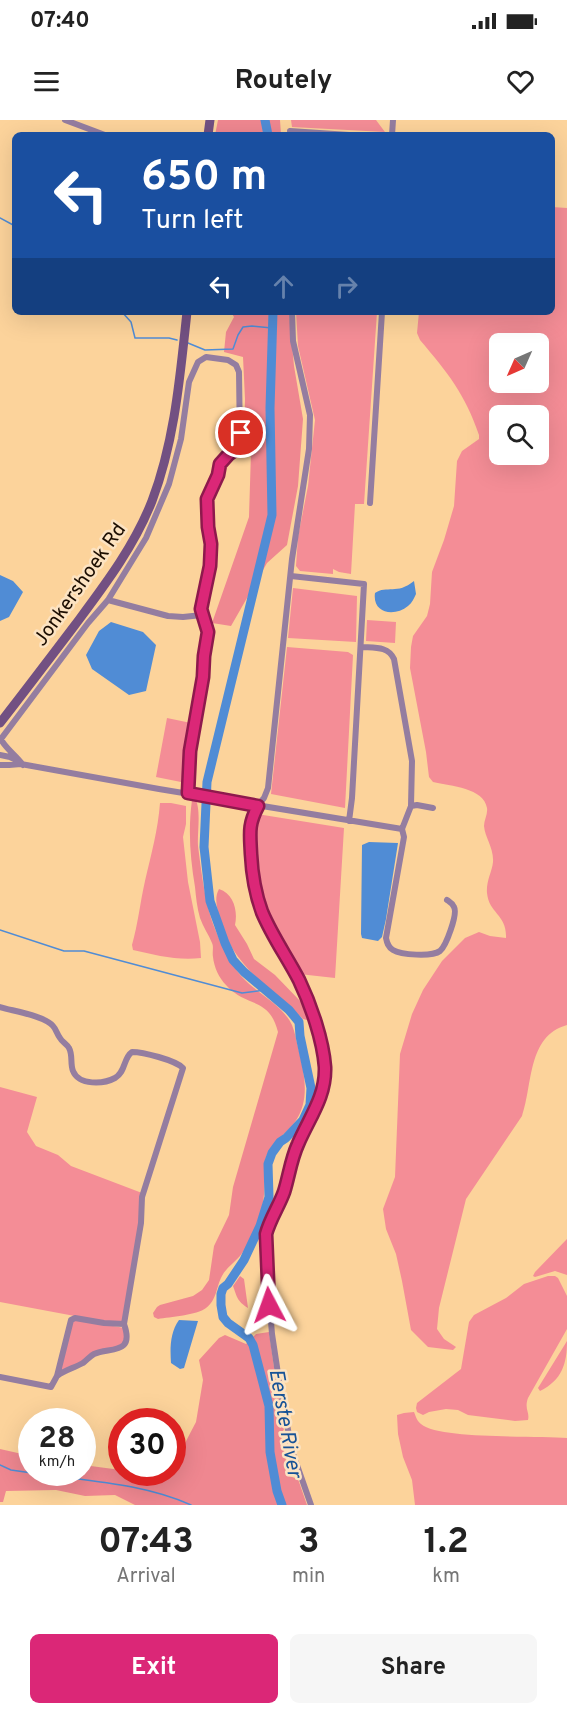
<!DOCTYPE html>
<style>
body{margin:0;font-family:Overpass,sans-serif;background:#f6f6f6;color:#222;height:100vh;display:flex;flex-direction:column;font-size:22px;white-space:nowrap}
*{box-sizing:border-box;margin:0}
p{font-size:20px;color:#767676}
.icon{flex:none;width:33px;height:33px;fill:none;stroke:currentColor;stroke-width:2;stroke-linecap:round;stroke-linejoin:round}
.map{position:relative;height:1385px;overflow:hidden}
.sheet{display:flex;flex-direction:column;background:#fff;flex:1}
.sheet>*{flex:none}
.hud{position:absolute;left:12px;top:12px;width:543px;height:183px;border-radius:9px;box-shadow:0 6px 24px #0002;background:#1a4fa0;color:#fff;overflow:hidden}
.needle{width:39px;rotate:225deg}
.controls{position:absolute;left:489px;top:213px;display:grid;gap:12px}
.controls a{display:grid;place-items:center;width:60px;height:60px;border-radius:9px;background:#fff;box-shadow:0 6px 24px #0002;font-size:30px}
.speed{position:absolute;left:18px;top:1288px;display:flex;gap:12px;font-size:30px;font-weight:700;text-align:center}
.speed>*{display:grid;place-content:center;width:78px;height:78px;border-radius:50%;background:#fff;box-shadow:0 6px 24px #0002;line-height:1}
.speed small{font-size:15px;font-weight:400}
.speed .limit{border:9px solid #d22;background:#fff;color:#111}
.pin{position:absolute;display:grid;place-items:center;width:51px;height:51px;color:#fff;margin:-26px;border:3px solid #fff;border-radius:50%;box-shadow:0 2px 6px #0007}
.me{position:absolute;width:66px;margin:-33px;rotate:356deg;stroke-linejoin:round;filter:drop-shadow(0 0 4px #0008)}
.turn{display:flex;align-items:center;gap:21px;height:126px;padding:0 30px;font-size:27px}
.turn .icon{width:78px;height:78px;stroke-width:2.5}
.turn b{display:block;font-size:42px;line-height:51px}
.lanes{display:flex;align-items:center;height:57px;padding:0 30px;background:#0003;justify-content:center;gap:30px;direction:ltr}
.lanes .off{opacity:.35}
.eta{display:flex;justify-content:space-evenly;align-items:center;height:102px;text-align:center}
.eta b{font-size:36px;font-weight:700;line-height:42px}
.cta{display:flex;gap:12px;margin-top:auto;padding:12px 30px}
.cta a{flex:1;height:69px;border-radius:9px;background:#db2777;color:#fff;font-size:24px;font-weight:700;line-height:69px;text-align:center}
.cta a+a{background:#f6f6f6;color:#222}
.status{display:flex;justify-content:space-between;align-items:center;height:42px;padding:0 30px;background:#fff;direction:ltr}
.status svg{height:16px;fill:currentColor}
header{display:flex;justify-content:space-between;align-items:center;height:78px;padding:0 30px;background:#fff;font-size:27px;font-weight:700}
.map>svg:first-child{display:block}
.green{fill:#f48d96;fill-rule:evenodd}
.forest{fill:#ef8790}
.water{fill:#508cd5}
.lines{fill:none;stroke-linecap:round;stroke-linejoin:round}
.stream{stroke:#508cd5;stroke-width:1.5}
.river{stroke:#508cd5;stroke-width:9}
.street{stroke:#947da0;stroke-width:6}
.secondary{stroke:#725082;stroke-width:9}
.route-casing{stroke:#8e194d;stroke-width:15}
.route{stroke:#db2777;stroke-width:10}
.labels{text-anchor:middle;stroke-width:5;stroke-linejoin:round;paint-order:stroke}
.street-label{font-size:20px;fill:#1b0d00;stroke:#fce3c2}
.water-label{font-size:21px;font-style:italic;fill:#165296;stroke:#fce3c2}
</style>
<div class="status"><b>07:40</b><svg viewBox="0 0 49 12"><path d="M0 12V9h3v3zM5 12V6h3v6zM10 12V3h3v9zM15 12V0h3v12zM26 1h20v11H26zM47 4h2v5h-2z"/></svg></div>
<header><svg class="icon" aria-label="menu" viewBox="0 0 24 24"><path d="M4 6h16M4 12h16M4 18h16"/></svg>Routely<svg class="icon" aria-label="heart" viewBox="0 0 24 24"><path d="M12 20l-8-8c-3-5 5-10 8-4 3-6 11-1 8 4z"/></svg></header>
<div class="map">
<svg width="567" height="1385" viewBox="0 0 567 1385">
<rect width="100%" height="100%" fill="#fcd39b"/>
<path class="green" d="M291,0H376L385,12L292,7Z
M552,87L567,88V905C527,916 533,965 522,996L466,1079L439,1188L437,1209L444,1219L456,1227L453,1230L428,1227L411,1210L402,1161L396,1134L386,1109L383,1089L395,1057L400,934L412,894L423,870L442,841L465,818L479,812L490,816L506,818C507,794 489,794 487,773C486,761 492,752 493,742C494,728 485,718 484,706C484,700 488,694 487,688C484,668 451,666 433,662L429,657L426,632L410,548L411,527L413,516L427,496L430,484L432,452L444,420L454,386L457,341L462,331L479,319V315C465,274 448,253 420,220L417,213L419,192H552ZM500,224H538V262H500ZM500,296H538V334H500Z
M296,192H377L364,384H355L351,454L339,452L333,449V454L300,451L296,446L298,417L308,366L315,300L298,226Z
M293,468L357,476L356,522L288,518Z
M367,500L396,502L395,523L366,521Z
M287,527L348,532L353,535L345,688L271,674Z
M167,598L191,603L181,662L156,657Z
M160,683H171L186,686V704L183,717L188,762L200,822L201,838C178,841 155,835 133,830L132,825C138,804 140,783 145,761C151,735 158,710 160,683Z
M257,694L344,708L335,858L299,854C286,833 272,812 264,788C253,759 252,728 254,697Z
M0,967L37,977L27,1012L36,1026L58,1035L71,1046L142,1073L140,1096L123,1202L112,1203L0,1182Z
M567,1119V1155L555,1151L535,1157L533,1156L535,1152Z
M548,1156H555L558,1158L567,1176V1209L528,1278C524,1289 530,1292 528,1300L515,1301L468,1295L458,1290L446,1289L429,1292L423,1295L417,1292L416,1288L417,1283L461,1249L469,1202L474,1195L506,1178L524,1164Z
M76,1199L124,1208L125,1214L123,1224C101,1232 81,1243 60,1251L71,1202Z
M567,1221C567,1244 562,1260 540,1271L538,1268Z
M414,1292C416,1297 417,1301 421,1304C439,1320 538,1315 567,1318V1385H415L412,1360L403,1337L398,1314L397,1295L404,1293Z"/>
<path class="forest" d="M218,0H280L281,15H215Z
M231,192H289L294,246L303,299L298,366L287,425L267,443L231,506L212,503L249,397L251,332L244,323L245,279L243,237L224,232L226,212L234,197Z
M194,677C202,687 197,712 198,726C201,749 204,775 211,798C217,816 230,844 243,858C258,874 282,884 292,905C295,912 296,920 298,927C304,952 311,979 295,1002C286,1014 271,1022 266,1037C262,1051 266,1067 263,1082C260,1100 252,1121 240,1136C234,1143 226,1148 222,1156C216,1167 217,1180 206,1188C197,1195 170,1197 158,1199L154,1197L153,1193L157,1187L160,1185L193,1176L202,1170L209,1160L214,1126L229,1095L233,1067L278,912C269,876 246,888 226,865C219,858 214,847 213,837C212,832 214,827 212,823C209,815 203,807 200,798C197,788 196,777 195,767C190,737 188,709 192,680Z
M219,769C234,774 238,791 235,805L247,824L254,839L275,855L303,884L307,895V900L303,899C270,869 229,842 219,796C217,787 214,778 219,769Z
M240,1156L244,1159L248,1188C237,1181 237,1177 233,1166Z
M269,1212L278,1275L286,1305L281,1315L289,1356L298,1359L307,1385H135L115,1375L85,1376L56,1370L6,1371L3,1382H0V1329L31,1336L32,1353H82L83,1345L121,1350L122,1353H144L165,1356L168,1353H172L173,1346L196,1302L203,1260L199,1240L219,1218L225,1215L246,1224L256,1214Z"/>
<path class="water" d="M0,455L13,461L23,472L9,497L0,501Z
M414,461L416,474C414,478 412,483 408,486C395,497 372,494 375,473C387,465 397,475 414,461Z
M111,502L143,512L156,525L146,571L129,575L92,549L86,535L99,511Z
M369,722L398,723L386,799L382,817L378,821L362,818L361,814L362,725Z
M179,1200L198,1201L184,1248L180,1249L171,1243C170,1229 170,1212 179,1200Z"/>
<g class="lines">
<path class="stream" d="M0,98L15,106
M122,192L131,202L135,218H169L177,220
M188,223L205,230L233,229L238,215L243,207L252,206L272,208
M0,810L64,831H84L242,873L265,870
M0,1345L11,1350L32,1353
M33,1353C86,1361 142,1363 191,1385"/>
<path class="river" d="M265,0L268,15
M273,192L270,288L272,395L207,662L204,727L210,781L225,823L233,840L244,852L289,890L299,902L300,916L311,968L310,985L303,1000L286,1018L280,1022L272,1033L268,1044L269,1077L260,1106L244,1140L228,1164L223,1168L221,1174V1185L223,1197L228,1203L249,1218L253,1225L269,1286L270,1332L277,1371L282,1385"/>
<path class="street" d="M65,0L105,15
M291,15L290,11L349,15
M392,15L393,0
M292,192L293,221L310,295L309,329L292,439L268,668L264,678L258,685L250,703L251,739L256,772L263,793L273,814L299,861L318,908L325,946L324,958L316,988L298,1024L283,1074L269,1103L266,1114V1139L272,1214L280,1267L292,1331L311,1385
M370,383L382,192
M291,456L364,464L355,624L352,678L349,701
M108,480L168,496L183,497L202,495
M361,527C375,528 388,526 394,539L412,641L411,686
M0,635L10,637L18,641
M0,645H9L21,644L159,669L402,709L404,717L386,818C387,823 388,827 393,830C401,835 432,837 440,831C446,826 458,794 454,787C452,783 450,782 447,780
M23,645C17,636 4,627 1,619L88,503L108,480L146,418L169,364L181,319L189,262L198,242L206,237L228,240L236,245L239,252L240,325L237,329L229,335L221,344L218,355L207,379L208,407L211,424L210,446L201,489L207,507V516L204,536L203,557L190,631L188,673
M402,709L411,686L417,685L433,688
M0,887C13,891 45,896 53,906C56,909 57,914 60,918C62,922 67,924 69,928C73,935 70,944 73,951C79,966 104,964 115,958C126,952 123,938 132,932C143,932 175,940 183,948L142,1077L141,1103L124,1204L104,1203L75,1198L71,1200L57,1256L51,1267L0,1257
M57,1256C65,1250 74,1248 83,1243C87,1240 90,1236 94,1234C110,1227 135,1235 124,1204"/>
<path class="secondary" d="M208,15L210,0
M0,603C25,571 50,538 75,505C104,466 134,427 152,381C175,320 180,256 187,192"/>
</g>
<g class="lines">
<defs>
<path id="route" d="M241,313L239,327L229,334L220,344L218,355L207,379L208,407L211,424L210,446L201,489L208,512L204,536L203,557L190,631L188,673L258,686C248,705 250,713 251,734C252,754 255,773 262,792C272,816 287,837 299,860C311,885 323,920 325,947C326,977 309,998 298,1024C291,1039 289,1056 284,1072C279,1086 270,1099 266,1114L269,1185"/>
</defs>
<use href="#route" class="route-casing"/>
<use href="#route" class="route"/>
</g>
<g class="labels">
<g class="street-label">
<text transform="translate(79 464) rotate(-55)" y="7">Jonkershoek Rd</text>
</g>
<g class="water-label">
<text transform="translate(286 1303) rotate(80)" y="7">Eerste River</text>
</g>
</g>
</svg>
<div class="controls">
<a><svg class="needle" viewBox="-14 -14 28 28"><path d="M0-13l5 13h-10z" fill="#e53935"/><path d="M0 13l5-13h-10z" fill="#767676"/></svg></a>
<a><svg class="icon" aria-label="search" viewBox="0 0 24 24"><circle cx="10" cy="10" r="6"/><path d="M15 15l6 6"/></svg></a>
</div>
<div class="speed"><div>28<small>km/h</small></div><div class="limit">30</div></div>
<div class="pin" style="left:241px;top:313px;background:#d93025"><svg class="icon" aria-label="arrive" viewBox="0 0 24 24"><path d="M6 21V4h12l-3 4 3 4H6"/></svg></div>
<svg class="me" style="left:269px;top:1185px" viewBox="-20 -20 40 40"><path d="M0-17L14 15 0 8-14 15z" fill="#db2777" stroke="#fff" stroke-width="4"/></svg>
<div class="hud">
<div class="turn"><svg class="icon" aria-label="left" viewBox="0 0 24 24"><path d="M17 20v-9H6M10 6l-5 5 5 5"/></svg><div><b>650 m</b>Turn left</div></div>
<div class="lanes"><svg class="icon" aria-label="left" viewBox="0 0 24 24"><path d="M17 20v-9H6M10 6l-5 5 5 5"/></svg><svg class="icon off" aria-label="ahead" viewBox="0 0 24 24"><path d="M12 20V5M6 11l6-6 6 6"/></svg><svg class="icon off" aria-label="right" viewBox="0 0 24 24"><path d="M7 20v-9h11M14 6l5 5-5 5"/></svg></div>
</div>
</div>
<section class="sheet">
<div class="eta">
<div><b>07:43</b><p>Arrival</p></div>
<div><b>3</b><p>min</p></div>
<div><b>1.2</b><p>km</p></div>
</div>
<div class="cta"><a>Exit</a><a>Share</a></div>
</section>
